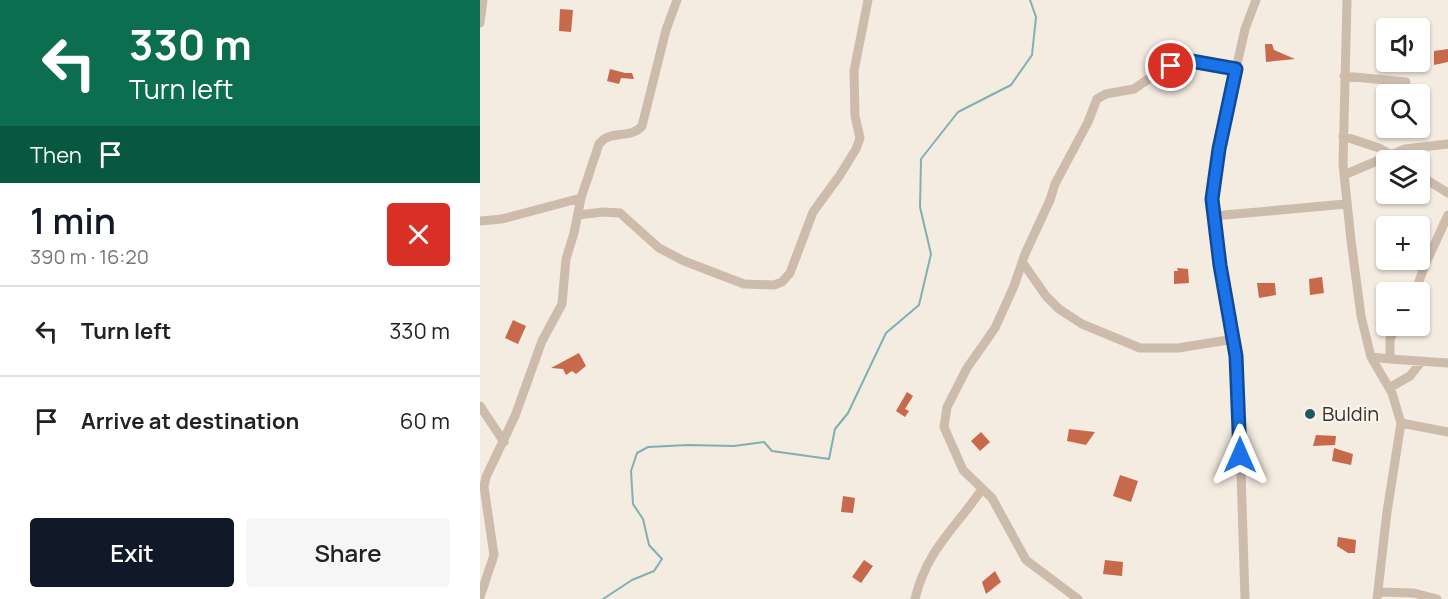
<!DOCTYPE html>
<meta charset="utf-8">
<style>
body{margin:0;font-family:Manrope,sans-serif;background:#f6f6f6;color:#222;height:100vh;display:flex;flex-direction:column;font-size:22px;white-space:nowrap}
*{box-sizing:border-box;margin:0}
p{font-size:20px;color:#767676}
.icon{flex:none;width:33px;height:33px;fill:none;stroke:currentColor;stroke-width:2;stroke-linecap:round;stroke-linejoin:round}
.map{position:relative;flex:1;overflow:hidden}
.details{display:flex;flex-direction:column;background:#fff;width:480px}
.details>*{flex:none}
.hud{background:#0b6e4f;color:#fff;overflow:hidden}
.fabs{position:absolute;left:896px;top:18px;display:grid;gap:12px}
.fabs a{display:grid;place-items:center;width:54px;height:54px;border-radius:6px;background:#fff;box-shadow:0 2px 4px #0004;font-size:30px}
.pin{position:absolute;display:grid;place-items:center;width:51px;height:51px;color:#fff;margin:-26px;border:3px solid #fff;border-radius:50%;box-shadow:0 2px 6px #0007}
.me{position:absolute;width:66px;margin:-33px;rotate:0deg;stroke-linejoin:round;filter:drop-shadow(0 0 4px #0008)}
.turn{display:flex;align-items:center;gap:21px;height:126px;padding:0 30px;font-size:27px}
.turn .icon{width:78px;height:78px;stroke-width:2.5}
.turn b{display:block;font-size:42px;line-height:51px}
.then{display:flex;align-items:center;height:57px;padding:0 30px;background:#0003;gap:12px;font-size:22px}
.round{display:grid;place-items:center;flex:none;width:63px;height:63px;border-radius:6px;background:#f6f6f6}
.overview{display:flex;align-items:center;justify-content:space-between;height:102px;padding:0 30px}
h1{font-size:36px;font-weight:600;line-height:45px;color:#111827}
.button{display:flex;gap:12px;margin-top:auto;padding:12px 30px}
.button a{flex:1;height:69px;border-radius:6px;background:#111827;color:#fff;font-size:24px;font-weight:600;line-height:69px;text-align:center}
.button a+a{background:#f6f6f6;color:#222}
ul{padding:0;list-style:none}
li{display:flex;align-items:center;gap:18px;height:90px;padding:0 30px;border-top:2px solid #e0e0e0}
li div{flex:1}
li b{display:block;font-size:22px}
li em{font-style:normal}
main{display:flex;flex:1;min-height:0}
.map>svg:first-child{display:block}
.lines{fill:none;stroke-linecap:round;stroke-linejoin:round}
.stream{stroke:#7fb0b2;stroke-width:2}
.building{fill:#c8694b}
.minor{stroke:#cdbbac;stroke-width:9}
.route-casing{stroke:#114b97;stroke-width:15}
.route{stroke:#1a73e8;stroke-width:10}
.poi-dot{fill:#1f5a5e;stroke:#fbf5ee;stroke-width:2}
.labels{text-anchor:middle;stroke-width:4.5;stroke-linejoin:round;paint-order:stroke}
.poi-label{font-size:20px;fill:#3b302b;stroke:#fbf5ee;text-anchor:start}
</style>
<main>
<section class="details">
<div class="hud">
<div class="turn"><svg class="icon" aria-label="left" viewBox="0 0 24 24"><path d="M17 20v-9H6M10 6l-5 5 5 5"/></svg><div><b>330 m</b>Turn left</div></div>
<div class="then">Then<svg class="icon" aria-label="arrive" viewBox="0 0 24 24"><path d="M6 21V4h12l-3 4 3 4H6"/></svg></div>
</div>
<div class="overview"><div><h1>1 min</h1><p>390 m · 16:20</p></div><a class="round" style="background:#d93025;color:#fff"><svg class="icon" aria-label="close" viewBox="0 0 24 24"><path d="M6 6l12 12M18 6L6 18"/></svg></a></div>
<ul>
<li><svg class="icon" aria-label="left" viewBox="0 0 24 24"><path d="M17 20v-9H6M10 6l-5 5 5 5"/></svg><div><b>Turn left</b></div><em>330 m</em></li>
<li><svg class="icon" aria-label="arrive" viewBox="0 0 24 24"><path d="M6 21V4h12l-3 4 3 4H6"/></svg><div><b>Arrive at destination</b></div><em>60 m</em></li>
</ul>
<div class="button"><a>Exit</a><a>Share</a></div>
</section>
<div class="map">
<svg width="968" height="599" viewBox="0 0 968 599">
<rect width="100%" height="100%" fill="#f4ebe1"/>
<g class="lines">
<path class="stream" d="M123,599L152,580L174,571L182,559L169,545L163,519L153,504L151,471L157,453L168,447L208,445L254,446L284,442L292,451L349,459L355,429L368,413L406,333L439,305L451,254L440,207L441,159L478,112L531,85L552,55L556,17L550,0"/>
</g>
<path class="building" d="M80,9L93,10L91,32L79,31Z
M785,44H792L794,50L815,59L786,62Z
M968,49V62L954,65V51Z
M130,69L145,73H152L154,79L141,78L139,84L127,81Z
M697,268L708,269L709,283L694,284V271H698Z
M842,277L844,293L830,295L829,279Z
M777,283H795L796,295L779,298Z
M33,320L46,326L38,344L25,338Z
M99,353L106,366L96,374L92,371L86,375L83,369L71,368Z
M427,392L433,396L425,409L429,411L425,417L416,411Z
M589,429L615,432L606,445L587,441Z
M501,432L510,442L500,451L491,441Z
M836,435L856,436L855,445L833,446Z
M854,448L873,454L871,465L852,461Z
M640,475L658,481L651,502L633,496Z
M363,496L375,498L373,513L361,512Z
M858,537L876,540L875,553H868L857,546Z
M384,560L393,566L381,583L372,577Z
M625,560L643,562L642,576L623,574Z
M515,571L521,582L506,594L502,582Z"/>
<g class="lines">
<path class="minor" d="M867,0L863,164L871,240L881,316L891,357L912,393L921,423L907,512L897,599
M0,23L3,0
M756,69L739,149L732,199L758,375L765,599
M864,76L926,82
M863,136L899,148L921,160
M864,175L925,149L968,144
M939,175L968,193
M98,215L123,212L140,213L179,248L204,261L264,284L294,285L302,282L310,273L333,212L360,175L376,149L380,138L375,116L374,71L388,0
M733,216L866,204
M0,221L22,219L101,198L119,144C130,129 150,140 162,126L186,30L197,0
M543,263L566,296L579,309L602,324L660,348H698L754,339
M935,292L945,265L968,215
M891,357L910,359V339L917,326
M910,359L968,363
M909,388L930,376L941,362
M0,406L24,442
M921,423L968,432
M898,592L934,593L957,599
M0,597L14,555L4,487L6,477L35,416L62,341L82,304L86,259L94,233L101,198
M435,599C447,549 475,529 502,489
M598,599L546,560L512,498L483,470L464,427L467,407L487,368L515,328L534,286L545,254L570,200L575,184L608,122L617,99L626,94L654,89L681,70L710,61L756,69L765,29L776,0"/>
</g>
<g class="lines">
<defs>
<path id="route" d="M691,66L711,61L756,69L739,149L732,199L740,265L756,356L760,455"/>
</defs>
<use href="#route" class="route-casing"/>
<use href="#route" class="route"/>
</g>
<circle class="poi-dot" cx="830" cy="414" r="6"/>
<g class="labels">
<g class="poi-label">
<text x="842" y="421">Buldin</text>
</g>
</g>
</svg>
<div class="fabs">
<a><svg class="icon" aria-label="sound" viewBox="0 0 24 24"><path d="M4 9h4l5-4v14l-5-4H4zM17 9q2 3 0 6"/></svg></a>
<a><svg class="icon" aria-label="search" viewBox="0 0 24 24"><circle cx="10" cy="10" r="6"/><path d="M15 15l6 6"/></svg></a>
<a><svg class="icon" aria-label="layers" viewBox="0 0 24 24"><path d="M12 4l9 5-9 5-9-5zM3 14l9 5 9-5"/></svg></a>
<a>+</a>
<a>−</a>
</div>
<div class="pin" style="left:691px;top:66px;background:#d93025"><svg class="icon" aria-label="arrive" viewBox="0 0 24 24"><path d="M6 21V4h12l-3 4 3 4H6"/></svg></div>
<svg class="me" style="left:760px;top:455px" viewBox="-20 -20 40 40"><path d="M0-17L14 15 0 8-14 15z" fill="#1a73e8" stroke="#fff" stroke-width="4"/></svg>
</div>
</main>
